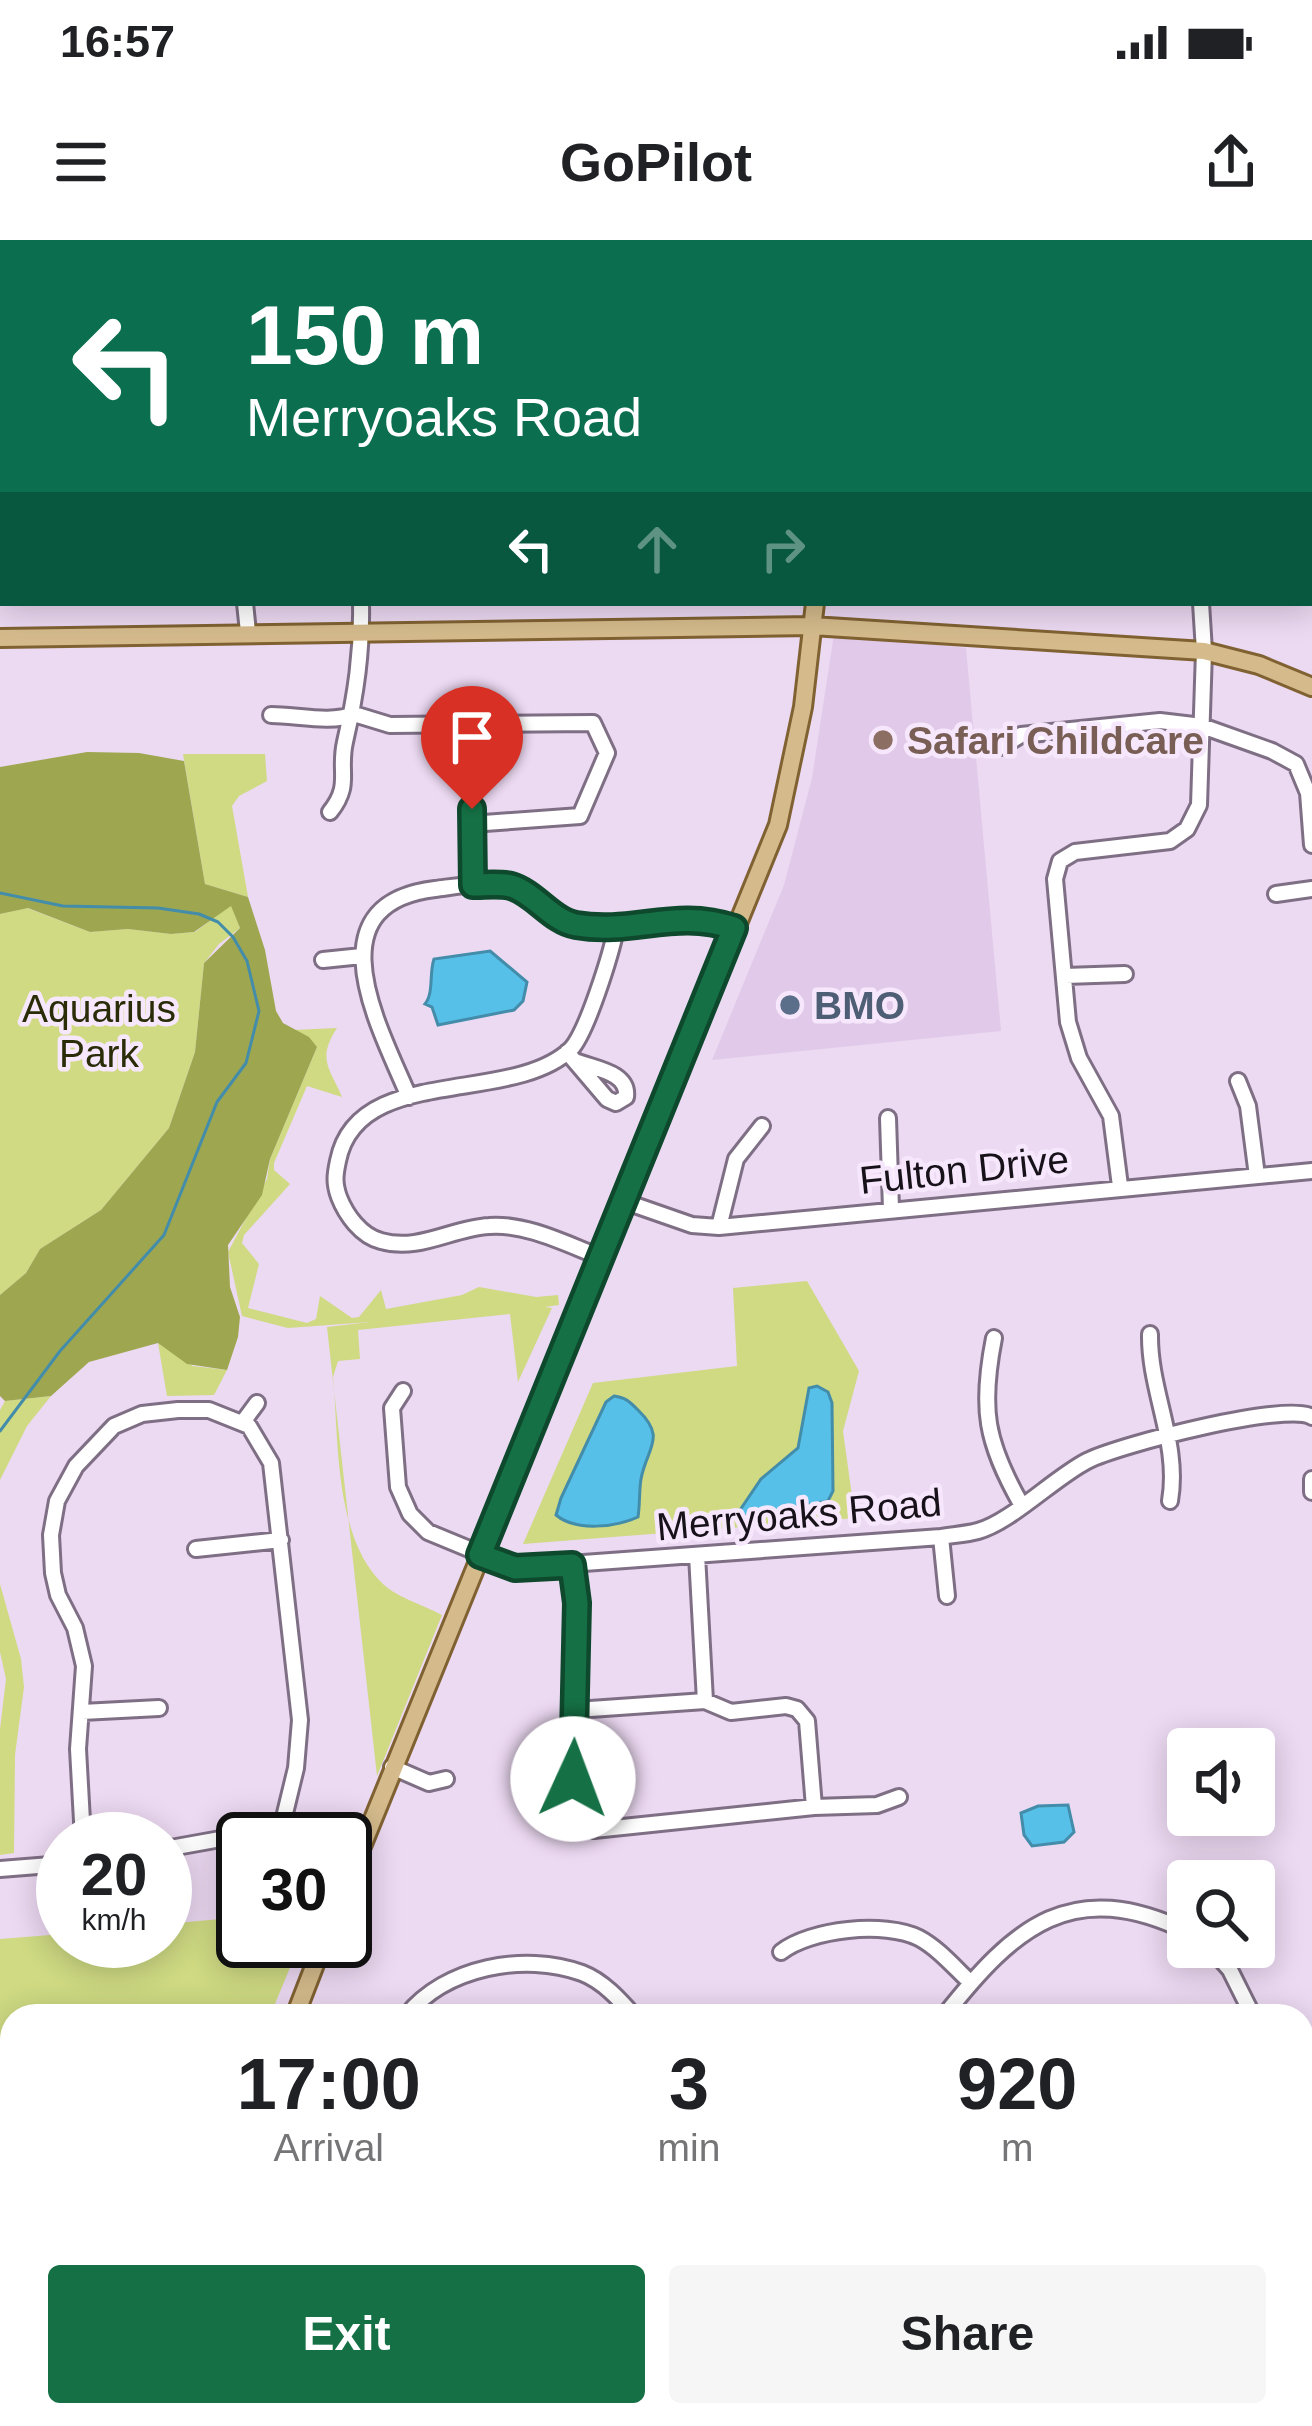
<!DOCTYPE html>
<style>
body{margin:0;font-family:Helvetica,sans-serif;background:#f6f6f6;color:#202124;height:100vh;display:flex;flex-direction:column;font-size:45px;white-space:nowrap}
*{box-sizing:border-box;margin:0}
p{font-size:39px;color:#757577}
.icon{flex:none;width:66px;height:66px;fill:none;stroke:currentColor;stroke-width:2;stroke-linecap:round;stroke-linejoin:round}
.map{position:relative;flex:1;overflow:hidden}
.details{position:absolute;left:0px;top:1764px;width:1314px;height:423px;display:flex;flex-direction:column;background:#fff;border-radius:36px 36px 0 0;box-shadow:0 6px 30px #0003}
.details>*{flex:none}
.guide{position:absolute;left:0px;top:0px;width:1314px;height:366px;box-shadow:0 6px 30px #0003;background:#0b6e4f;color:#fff;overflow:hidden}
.buttons{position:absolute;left:1167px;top:1488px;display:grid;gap:24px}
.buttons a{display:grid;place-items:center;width:108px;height:108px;border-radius:12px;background:#fff;box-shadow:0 6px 30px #0003;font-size:60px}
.speed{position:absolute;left:36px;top:1572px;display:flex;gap:24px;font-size:60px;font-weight:700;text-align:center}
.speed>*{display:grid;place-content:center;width:156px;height:156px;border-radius:50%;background:#fff;box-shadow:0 6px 30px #0003;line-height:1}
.speed small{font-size:30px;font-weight:400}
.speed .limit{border:6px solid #111;border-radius:18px;background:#fff;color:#111}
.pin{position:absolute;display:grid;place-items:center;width:102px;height:102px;color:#fff;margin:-123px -51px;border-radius:50% 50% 50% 0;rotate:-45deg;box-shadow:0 0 12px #0007}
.pin .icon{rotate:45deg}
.me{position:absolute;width:132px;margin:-66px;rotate:2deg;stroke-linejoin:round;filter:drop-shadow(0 0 9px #0008)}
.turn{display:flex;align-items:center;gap:42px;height:252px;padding:0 48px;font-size:54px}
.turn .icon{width:156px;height:156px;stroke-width:2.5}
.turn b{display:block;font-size:84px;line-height:102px}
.lanes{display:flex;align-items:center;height:114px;padding:0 48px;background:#0003;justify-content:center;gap:60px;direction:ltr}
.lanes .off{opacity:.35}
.eta{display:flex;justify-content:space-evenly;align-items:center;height:204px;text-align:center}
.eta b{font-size:72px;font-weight:700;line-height:84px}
.cta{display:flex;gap:24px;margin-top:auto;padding:24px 48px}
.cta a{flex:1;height:138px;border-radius:12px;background:#157045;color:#fff;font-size:48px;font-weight:700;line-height:138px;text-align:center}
.cta a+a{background:#f6f6f6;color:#202124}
.status{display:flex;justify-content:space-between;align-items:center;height:84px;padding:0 60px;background:#fff;direction:ltr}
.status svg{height:33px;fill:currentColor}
header{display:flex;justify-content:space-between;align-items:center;height:156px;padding:0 48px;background:#fff;font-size:54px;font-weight:700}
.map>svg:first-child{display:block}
.built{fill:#e1cae9}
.green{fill:#cfda83}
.forest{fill:#9ea750}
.water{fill:#56c0e8;stroke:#438caa;stroke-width:3}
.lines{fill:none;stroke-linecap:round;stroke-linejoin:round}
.stream{stroke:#438caa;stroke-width:3}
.minor-casing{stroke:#7f6f85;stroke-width:20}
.major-casing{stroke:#806232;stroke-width:22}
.minor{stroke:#fff;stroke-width:14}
.major{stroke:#d5bb8c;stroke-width:16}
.route-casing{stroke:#0e492d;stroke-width:30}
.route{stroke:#157045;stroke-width:21}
.education-dot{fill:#8d6e63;stroke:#f7e7fc;stroke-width:4.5}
.service-dot{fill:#5c6f8a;stroke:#f7e7fc;stroke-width:4.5}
.labels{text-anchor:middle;stroke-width:9;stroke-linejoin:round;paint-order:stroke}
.education-label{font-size:39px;font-weight:bold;fill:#785e54;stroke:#f7e7fc;text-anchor:start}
.service-label{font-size:39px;font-weight:bold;fill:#4e5e75;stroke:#f7e7fc;text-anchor:start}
.park-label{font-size:39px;fill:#292c06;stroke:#f7e7fc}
.street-label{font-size:39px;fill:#171119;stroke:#f7e7fc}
</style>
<div class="status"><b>16:57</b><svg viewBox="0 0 49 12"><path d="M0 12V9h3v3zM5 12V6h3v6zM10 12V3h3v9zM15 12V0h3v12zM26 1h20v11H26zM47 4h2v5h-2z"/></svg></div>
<header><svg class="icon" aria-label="menu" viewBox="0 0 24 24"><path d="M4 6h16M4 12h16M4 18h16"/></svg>GoPilot<svg class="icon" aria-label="share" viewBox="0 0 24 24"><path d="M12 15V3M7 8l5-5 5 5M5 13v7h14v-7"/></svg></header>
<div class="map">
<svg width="1312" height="2186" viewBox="0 0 1312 2186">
<rect width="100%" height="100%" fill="#ecd9f2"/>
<path class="built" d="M834,394L966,408L1001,791L712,820L784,645L812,538Z"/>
<path class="green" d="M183,514H265L267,541L239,556L232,566L248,657L205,644Z
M231,665L240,688L219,704L204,723L195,812L169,888L101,970L40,1009L26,1033L0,1055V674L27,668L90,692L128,689L171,694L195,692Z
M337,788C317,819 329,827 342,857L307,846L274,923V930L290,944L244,995L242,1003L259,1024L248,1068L307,1083L316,1079L320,1056L352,1078L359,1077L381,1050L386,1069L462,1055L479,1047L536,1057L558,1055L559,1065L545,1067L552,1068L518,1142L510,1074L358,1090L360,1119L338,1121L333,1137C339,1199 334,1298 383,1344C398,1358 424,1365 442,1375L377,1536L327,1087L370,1082L288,1088L242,1076L228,1012L267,939L270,919L317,807L293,790Z
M807,1041L859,1131L843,1191L855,1278L523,1304L593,1143L737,1126L733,1048Z
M158,1103L193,1126L227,1130L214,1155L167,1156Z
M51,1156L27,1186L0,1240V1170L5,1161Z
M0,1344L21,1419L24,1447L15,1515L14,1613L0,1615V1489L6,1439L0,1412Z
M243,1677V1701H301L270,1776H12V2175H118L116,2186H0V1699L63,1694V1701H165V1684Z
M167,2175H676V2186H165Z"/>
<path class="forest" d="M87,512L139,513L184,521L205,644L248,657L265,710L276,771L283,783L309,797L317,807L270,919L262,955L228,1005L230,1047L240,1077L238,1097L227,1130L187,1124L158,1103L89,1122L51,1156L5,1161L0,1156V1055L26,1033L40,1009L101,970L169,888L195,812L204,723L240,688L231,666L194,692L171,694L128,689L90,692L28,668L0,674V527Z"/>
<path class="water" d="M490,711L527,742L523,761L514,770L438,785L432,767L425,764C434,753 429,733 434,719Z
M817,1146L828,1152L832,1163L833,1251L828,1261L746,1276L738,1273L761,1239L798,1208L809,1148Z
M614,1156C626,1158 629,1161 638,1170C667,1198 647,1207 641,1239C639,1251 640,1265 638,1277C616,1287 576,1292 556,1275L561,1258L606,1162Z
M1068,1565L1074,1592L1064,1602L1032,1606L1024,1595L1021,1573L1038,1566Z"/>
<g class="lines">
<path class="stream" d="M0,653L63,666L158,668L199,674L218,682L233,697L247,721L259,771L246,823L217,862L164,995L60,1111L0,1191"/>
<defs>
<path id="minor" d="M206,0V3
M1255,0L1256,3
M350,3L351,0
M473,3V0
M592,3V0
M1311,4H1312
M0,63L3,62
M245,363L248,392
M271,475C297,475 331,484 354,474L390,485L593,483L607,513L580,576L471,584
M467,487C474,540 469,592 473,645
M1001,507L1021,495L1160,481L1202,486L1272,511L1296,524L1308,553L1312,605
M330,572C352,544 338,533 345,502C356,454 362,412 361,363
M1276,654L1312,649
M323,720L362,716
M1065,736L1125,734
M567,812L607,859L616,863L626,857C629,833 597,829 578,822
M1238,841L1248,866L1257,936
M409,857C381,790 310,664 435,649C459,646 485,641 509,646C533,651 549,678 571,685C613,698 656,677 699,678C711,679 723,685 734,688
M888,878L891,969
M1120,946L1111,876L1079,818L1068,782L1055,639L1060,621L1075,612L1170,601L1187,589L1199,565L1204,411L1201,363
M626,962L692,985L719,987L1312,931
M719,987L736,919L762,886
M603,1018C568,1005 527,983 489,986C452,988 419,1012 381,1001C361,996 346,975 339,957C334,943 335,935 338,921C357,823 512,866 571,809C587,792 611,714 616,689
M1150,1094C1149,1151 1180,1203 1170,1261
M994,1098C980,1169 986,1202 1021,1264
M403,1151L392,1168L398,1247L410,1274L428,1292L515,1328L941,1297C953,1295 967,1294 978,1291C1011,1282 1054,1238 1087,1221C1118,1205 1288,1161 1312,1177
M243,1182L257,1163
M1312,1239V1252
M941,1297L947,1356
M196,1309L281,1300
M697,1315L705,1461
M573,1325L577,1363L572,1573L580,1585L594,1590L814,1567L877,1565L899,1557
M576,1470L705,1461L731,1472L786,1466L797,1469L807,1481L814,1567
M82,1472L159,1468
M392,1527L429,1543L446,1539
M83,1599L78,1509L84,1426L75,1388L58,1355L53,1333L51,1295L57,1261L76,1226L114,1186L142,1174L178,1170H209L249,1186L271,1223L300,1480L296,1528L279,1598
M165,1609L226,1598L281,1599
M0,1629L63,1624
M1210,1707L1230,1730L1253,1776
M781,1712C810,1689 885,1681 919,1698C938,1708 955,1728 970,1742
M406,1776C445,1727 524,1712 582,1733C603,1741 620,1760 634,1776
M944,1776C1015,1686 1072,1636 1188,1692
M979,2175L980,2186"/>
<path id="major" d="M851,3V0
M0,398L812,386L1204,411L1259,425L1312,447
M345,1648L778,585L803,467L815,363
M295,1776L324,1701
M140,2186L143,2175"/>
</defs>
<use href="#minor" class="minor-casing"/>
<use href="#major" class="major-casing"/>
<use href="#minor" class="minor"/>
<use href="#major" class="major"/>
</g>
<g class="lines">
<defs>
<path id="route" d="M472,569L473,645C485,645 500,643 511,646C535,653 552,681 576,685C634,695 675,668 734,688L480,1315L515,1328L572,1325L577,1363L573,1539"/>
</defs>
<use href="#route" class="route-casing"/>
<use href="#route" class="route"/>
</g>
<circle class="education-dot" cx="883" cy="500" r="12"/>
<circle class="service-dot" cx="790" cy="765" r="12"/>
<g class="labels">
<g class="education-label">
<text x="907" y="514">Safari Childcare</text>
</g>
<g class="service-label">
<text x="814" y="779">BMO</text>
</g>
<g class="park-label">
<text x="99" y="782">Aquarius<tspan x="99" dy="45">Park</tspan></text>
</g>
<g class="street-label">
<text transform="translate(964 929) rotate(-6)" y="14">Fulton Drive</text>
<text transform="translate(799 1274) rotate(-5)" y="14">Merryoaks Road</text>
</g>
</g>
</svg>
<div class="buttons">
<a><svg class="icon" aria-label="sound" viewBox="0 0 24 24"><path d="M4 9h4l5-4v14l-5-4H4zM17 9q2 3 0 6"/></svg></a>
<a><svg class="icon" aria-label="search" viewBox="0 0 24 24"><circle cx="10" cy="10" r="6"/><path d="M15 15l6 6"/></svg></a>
</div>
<div class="speed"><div>20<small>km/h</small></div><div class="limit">30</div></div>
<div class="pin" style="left:472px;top:569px;background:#d93025"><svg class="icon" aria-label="arrive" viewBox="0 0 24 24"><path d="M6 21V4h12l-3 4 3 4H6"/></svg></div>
<svg class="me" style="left:573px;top:1539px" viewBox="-20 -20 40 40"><circle r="19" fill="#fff"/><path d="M0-13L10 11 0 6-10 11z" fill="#157045"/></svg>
<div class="guide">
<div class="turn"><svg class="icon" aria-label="left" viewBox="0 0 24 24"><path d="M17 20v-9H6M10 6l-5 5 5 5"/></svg><div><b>150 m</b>Merryoaks Road</div></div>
<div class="lanes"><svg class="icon" aria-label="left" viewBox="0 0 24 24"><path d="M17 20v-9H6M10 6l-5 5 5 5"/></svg><svg class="icon off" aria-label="ahead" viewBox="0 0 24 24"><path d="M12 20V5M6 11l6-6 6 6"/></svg><svg class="icon off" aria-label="right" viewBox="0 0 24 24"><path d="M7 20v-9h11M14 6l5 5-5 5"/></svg></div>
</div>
<section class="details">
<div class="eta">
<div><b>17:00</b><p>Arrival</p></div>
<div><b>3</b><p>min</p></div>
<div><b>920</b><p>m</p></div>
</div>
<div class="cta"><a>Exit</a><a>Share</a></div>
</section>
</div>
